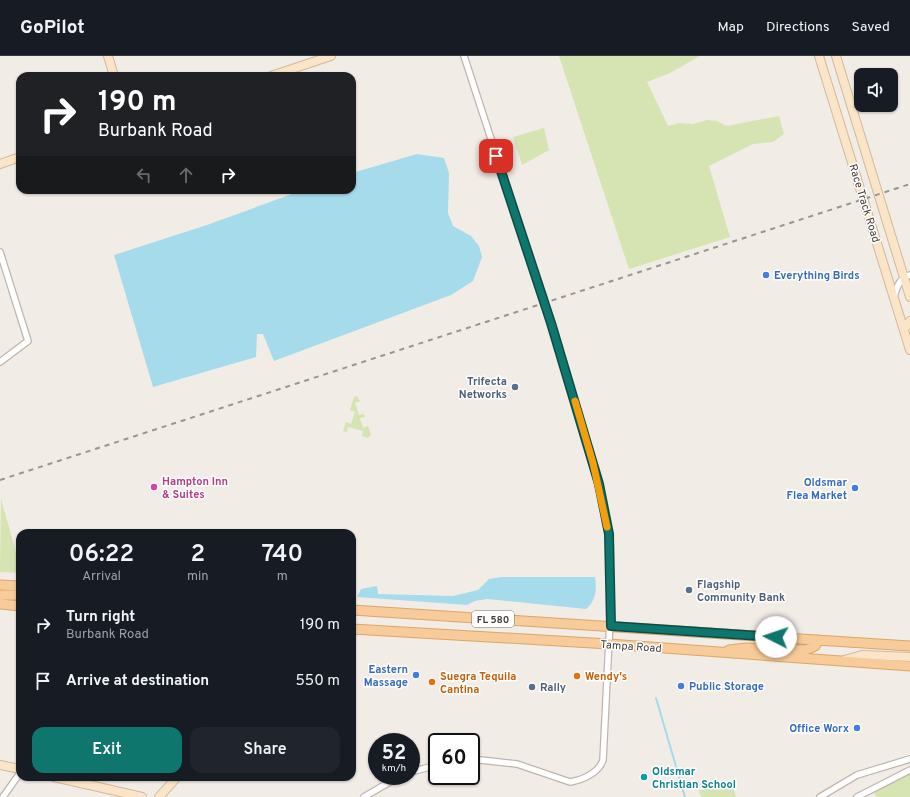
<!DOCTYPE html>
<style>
body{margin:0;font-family:Overpass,sans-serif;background:#20242c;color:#f1f3f6;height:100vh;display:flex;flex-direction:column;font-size:15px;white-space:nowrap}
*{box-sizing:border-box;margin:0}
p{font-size:13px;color:#9ea1a6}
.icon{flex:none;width:22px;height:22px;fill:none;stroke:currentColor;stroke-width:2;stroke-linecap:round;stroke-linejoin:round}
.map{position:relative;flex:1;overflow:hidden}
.details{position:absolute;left:16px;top:473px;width:340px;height:252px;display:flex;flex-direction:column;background:#171b24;border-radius:12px;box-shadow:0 1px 3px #0004}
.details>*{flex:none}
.guide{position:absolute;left:16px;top:16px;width:340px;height:122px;border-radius:12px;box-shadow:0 1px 3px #0004;background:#202124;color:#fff;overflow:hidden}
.tools{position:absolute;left:854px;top:12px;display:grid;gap:8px}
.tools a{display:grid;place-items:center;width:44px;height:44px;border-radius:8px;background:#171b24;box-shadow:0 1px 3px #0004;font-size:20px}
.speed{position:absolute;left:368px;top:677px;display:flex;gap:8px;font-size:20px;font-weight:700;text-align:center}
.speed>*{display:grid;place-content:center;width:52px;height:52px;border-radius:50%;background:#171b24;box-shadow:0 1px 3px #0004;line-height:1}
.speed small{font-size:10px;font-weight:400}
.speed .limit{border:2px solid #111;border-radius:6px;background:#fff;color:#111}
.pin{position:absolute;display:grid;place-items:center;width:34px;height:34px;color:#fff;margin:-17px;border-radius:8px;box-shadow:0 2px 6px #0006}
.me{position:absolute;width:44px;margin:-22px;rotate:274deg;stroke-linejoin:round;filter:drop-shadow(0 0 3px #0008)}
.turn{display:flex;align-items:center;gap:14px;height:84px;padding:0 16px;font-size:18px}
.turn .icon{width:52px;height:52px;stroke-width:2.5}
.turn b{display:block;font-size:28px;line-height:34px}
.lanes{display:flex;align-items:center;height:38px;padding:0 16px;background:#0003;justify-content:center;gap:20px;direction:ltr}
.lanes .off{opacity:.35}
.eta{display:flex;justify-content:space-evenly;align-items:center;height:68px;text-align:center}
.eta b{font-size:24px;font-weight:600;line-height:28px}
.button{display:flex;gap:8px;margin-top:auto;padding:8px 16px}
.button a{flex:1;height:46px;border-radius:12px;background:#0f766e;color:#fff;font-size:16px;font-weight:600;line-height:46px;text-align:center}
.button a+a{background:#20242c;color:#f1f3f6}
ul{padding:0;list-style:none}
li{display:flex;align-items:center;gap:12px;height:56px;padding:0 16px}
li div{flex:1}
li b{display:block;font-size:15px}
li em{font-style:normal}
header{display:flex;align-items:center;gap:24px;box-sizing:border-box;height:56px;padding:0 20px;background:#171b24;border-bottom:1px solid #363941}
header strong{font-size:19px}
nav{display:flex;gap:22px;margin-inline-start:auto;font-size:14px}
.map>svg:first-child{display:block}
.green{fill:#d6e3b2}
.water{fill:#a6dbeb}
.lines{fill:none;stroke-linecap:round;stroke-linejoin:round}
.stream{stroke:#a6dbeb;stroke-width:2}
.street-casing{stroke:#c0b5ad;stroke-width:8}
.secondary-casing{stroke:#d2b99c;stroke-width:10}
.primary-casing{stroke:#dba56b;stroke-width:11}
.street{stroke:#fff;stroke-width:5.5}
.secondary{stroke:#fae5c8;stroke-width:8}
.primary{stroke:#f7cc9a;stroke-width:9}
.rail{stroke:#959595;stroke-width:2;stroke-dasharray:5 5;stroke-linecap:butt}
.route-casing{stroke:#0a4d48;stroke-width:10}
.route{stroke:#0f766e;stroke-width:7}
.slow{stroke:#f59e0b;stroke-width:7}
.shop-dot{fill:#3f7fe0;stroke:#fff;stroke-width:1.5}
.service-dot{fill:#5c6f8a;stroke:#fff;stroke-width:1.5}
.hotel-dot{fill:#d1479c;stroke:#fff;stroke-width:1.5}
.food-dot{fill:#e8710a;stroke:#fff;stroke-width:1.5}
.culture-dot{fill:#0f9aa8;stroke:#fff;stroke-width:1.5}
.labels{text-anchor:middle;stroke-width:3;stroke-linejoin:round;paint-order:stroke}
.shield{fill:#fff;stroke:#7c7672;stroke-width:1}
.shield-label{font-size:10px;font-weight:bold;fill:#443c36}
.street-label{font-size:11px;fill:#443c36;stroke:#fff}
.shop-label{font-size:11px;font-weight:bold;fill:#366cbe;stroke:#fff;text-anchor:end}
.service-label{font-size:11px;font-weight:bold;fill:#4e5e75;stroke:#fff;text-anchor:start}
.hotel-label{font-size:11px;font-weight:bold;fill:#b23c85;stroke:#fff;text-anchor:start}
.food-label{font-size:11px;font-weight:bold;fill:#c56008;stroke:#fff;text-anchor:start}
.culture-label{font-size:11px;font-weight:bold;fill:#0d838f;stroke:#fff;text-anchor:start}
</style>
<header>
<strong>GoPilot</strong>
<nav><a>Map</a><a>Directions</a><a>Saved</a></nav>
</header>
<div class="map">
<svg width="910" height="741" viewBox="0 0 910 741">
<rect width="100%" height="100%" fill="#f2ece6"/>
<path class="green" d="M559,0H700L670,17L647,26L668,70L680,67L693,68L707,64L717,65L726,70L779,60L784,78L773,86L753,88L709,110L730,181L629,213Z
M544,72L549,94L522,109L513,81Z
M357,340L360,345L355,347L359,359L364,358L365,361L360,362L363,372L368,370L371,379L368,382L362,380L363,375L348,371L347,376L343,375L346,366L351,368L355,356L350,354L354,341Z
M1,443L20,510V517L0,516Z
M910,718V741H876L874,735Z
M732,725L736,741H701L699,735Z"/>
<path class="water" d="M417,98L444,102L449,117L448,157L453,170L471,180L479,190L482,201L473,225L451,239L274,305L263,278H257L256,301L153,331L114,199L207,169L303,134H352V117Z
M501,521H595C597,533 596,545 586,553L487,543L475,545L467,549L357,541L361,533L377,530L378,538L453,540L478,534L489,523Z"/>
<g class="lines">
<path class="stream" d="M656,642L685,741"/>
<defs>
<path id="street" d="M464,0L551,267L593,407L604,454L609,478L611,544L603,704C599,717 582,724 570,726L517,708L471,703
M0,196L28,285L0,306
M894,241C897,231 899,222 910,219
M411,716L437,709
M3,741L20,717
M364,741L400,720
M820,741L857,719L910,703
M857,741L910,714"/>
<path id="secondary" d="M108,0L114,20
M819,0L910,294
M836,0L910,241
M271,20L331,0
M0,108L20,101
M904,273L910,265
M844,604L862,599L910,601
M0,709L20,713
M54,721L142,741
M159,741L177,721"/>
<path id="primary" d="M0,529L20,530
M0,539H20
M0,548L20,550
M352,554L910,590
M352,573L609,588L910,610
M729,594L746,592L806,594L815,590L819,584"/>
</defs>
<use href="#street" class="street-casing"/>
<use href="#secondary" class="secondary-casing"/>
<use href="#primary" class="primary-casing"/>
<use href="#street" class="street"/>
<use href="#secondary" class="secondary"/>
<use href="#primary" class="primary"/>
<path class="rail" d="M0,424L910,128"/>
</g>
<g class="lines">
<defs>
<path id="route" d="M496,100L551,267L599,428L609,478L611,570L776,581"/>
</defs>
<use href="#route" class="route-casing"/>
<use href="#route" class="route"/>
<path class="slow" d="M575,345L593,407L607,471"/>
</g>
<g class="shop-dot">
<circle cx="766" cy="219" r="4"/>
<circle cx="855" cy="432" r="4"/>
<circle cx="416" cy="619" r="4"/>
<circle cx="681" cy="630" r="4"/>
<circle cx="857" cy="672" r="4"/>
</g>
<g class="service-dot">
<circle cx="515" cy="331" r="4"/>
<circle cx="689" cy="534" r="4"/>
<circle cx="532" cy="631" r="4"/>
</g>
<circle class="hotel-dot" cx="154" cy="431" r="4"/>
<g class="food-dot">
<circle cx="577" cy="620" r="4"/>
<circle cx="432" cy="626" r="4"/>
</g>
<circle class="culture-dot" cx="644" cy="721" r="4"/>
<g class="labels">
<rect class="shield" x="472" y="555" width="42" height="16" rx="3"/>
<g class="shield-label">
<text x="493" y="567">FL 580</text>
</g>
<g class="street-label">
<text transform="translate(865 147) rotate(73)" y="4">Race Track Road</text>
<text transform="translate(631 590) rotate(4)" y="4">Tampa Road</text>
</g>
<g class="shop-label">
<text x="774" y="223" text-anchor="start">Everything Birds</text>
<text x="847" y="430">Oldsmar<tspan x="847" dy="13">Flea Market</tspan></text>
<text x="408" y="617">Eastern<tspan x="408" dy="13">Massage</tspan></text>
<text x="689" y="634" text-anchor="start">Public Storage</text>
<text x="849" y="676">Office Worx</text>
</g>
<g class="service-label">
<text x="507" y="329" text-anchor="end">Trifecta<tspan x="507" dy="13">Networks</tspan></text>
<text x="697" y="532">Flagship<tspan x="697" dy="13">Community Bank</tspan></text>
<text x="540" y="635">Rally</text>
</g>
<g class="hotel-label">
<text x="162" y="429">Hampton Inn<tspan x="162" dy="13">&amp; Suites</tspan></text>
</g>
<g class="food-label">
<text x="440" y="624">Suegra Tequila<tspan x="440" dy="13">Cantina</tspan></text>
<text x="585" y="624">Wendy's</text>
</g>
<g class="culture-label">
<text x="652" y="719">Oldsmar<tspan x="652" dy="13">Christian School</tspan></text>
</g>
</g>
</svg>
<div class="tools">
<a><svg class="icon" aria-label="sound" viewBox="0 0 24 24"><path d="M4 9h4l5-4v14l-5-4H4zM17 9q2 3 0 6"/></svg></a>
</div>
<div class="speed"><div>52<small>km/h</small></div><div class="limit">60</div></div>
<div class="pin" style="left:496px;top:100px;background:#d93025"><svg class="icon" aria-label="arrive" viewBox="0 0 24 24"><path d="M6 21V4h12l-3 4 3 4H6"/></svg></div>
<svg class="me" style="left:776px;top:581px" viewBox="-20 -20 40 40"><circle r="19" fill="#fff"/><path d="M0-13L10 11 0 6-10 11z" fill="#0f766e"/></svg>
<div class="guide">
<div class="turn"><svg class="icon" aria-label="right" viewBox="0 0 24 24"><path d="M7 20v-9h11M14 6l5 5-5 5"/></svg><div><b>190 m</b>Burbank Road</div></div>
<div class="lanes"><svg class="icon off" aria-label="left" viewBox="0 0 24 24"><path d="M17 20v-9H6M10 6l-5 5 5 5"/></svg><svg class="icon off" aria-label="ahead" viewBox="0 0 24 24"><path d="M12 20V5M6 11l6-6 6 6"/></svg><svg class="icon" aria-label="right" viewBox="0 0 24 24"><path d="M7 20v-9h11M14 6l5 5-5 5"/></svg></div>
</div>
<section class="details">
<div class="eta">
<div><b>06:22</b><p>Arrival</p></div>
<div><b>2</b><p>min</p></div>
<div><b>740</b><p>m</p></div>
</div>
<ul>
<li><svg class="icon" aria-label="right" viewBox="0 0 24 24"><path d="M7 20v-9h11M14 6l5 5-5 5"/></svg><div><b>Turn right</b><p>Burbank Road</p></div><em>190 m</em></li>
<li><svg class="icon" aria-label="arrive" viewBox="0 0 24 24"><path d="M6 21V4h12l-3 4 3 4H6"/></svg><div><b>Arrive at destination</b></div><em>550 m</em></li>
</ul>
<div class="button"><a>Exit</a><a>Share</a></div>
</section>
</div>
